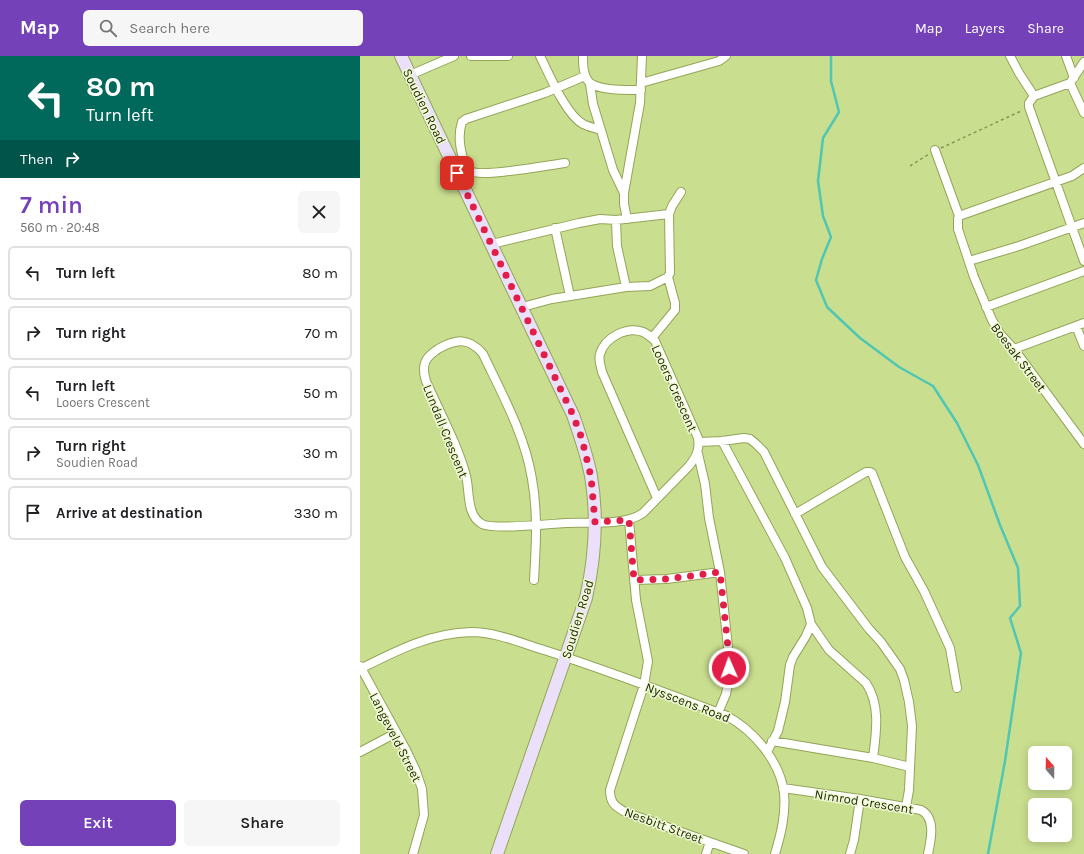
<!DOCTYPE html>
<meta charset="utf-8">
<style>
body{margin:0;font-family:Karla,sans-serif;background:#f6f6f6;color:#202124;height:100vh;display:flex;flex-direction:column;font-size:15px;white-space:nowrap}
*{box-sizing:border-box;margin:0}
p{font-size:13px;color:#757577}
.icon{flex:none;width:22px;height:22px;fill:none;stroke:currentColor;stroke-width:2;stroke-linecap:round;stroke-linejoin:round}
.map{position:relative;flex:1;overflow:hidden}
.panel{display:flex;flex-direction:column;background:#fff;width:360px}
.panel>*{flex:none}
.guide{background:#00695c;color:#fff;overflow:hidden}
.needle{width:26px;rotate:340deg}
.tools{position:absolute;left:668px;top:690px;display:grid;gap:8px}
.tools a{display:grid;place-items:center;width:44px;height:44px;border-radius:6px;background:#fff;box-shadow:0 2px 10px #0003;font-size:20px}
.pin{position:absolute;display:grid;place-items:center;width:34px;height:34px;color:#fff;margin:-17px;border-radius:8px;box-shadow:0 2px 6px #0006}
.me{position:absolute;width:44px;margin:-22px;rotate:358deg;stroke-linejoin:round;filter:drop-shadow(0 0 3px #0008)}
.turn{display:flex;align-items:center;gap:14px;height:84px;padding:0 20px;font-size:18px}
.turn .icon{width:52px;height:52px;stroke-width:2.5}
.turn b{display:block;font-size:28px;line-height:34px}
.then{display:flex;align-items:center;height:38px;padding:0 20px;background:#0003;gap:8px;font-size:15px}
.round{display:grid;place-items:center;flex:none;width:42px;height:42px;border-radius:6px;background:#f6f6f6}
.headline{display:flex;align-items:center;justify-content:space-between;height:68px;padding:0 20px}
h1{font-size:24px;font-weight:600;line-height:30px;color:#7541b8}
.action{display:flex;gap:8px;margin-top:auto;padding:8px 20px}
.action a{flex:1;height:46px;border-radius:6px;background:#7541b8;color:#fff;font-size:16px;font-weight:600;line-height:46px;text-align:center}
.action a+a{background:#f6f6f6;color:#202124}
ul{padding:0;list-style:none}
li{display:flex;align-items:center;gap:12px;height:54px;margin:0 8px 6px;padding:0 12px;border:2px solid #e0e0e0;border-radius:6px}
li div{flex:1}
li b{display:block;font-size:15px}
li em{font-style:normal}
header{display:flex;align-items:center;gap:24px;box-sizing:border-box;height:56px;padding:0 20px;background:#7541b8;color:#fff}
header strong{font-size:19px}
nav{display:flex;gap:22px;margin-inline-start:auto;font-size:14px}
.search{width:280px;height:36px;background:#f6f6f6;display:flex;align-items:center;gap:10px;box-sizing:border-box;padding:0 14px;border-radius:6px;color:#757577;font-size:15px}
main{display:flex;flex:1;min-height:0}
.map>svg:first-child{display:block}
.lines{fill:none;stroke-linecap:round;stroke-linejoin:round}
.stream{stroke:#4fc7b3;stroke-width:2.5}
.street-casing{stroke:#93a558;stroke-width:10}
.secondary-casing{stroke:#93a558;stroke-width:14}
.path{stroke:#869559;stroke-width:1.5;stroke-dasharray:3 3;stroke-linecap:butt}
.street{stroke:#fff;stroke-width:8}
.secondary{stroke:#eae0fa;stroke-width:12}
.route{stroke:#e11d48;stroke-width:7;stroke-dasharray:0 12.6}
.labels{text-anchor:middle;stroke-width:3;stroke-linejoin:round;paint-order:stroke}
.street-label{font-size:13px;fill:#1d2404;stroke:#effad3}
</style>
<header>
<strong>Map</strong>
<div class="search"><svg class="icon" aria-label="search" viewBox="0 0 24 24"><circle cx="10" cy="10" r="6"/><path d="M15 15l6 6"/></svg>Search here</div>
<nav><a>Map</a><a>Layers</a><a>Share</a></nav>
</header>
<main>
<section class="panel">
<div class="guide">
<div class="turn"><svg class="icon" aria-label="left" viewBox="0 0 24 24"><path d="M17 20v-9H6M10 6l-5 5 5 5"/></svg><div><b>80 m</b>Turn left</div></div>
<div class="then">Then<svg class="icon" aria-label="right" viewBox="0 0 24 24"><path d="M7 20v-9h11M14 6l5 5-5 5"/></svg></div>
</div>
<div class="headline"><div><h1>7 min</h1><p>560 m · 20:48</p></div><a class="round"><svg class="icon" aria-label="close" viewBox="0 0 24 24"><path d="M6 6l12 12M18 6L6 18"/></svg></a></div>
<ul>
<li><svg class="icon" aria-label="left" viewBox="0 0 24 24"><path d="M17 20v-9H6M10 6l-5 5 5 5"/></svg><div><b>Turn left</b></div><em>80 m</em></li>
<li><svg class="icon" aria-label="right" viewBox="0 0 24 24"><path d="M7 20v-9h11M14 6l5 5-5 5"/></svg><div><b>Turn right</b></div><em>70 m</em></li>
<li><svg class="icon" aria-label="left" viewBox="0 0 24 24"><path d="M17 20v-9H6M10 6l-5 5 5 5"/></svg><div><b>Turn left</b><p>Looers Crescent</p></div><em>50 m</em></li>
<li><svg class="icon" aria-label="right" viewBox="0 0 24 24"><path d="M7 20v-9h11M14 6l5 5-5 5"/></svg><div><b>Turn right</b><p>Soudien Road</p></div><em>30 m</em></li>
<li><svg class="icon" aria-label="arrive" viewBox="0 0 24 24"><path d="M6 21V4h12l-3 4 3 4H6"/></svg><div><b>Arrive at destination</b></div><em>330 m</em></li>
</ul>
<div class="action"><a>Exit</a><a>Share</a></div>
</section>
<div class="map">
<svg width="724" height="798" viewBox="0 0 724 798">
<rect width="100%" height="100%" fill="#cade8f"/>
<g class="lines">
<path class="stream" d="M471,0V25L479,56L463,82L458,125L463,160L471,181L462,203L456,224L467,251L500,282L539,311L573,330L597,367L618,409L640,469L658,512L660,550L650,562L661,597L645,705L628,798"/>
<defs>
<path id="street" d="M111,0H148
M180,0C189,18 206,59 223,68C229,71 235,72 241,74
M223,0C223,9 223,19 229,26C238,35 268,34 281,34
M650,0L659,17L674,40
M706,0L714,22
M724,6L710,27L674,40L669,47V51L724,205
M50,19L94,0
M281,27L359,5L366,0
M710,27L724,57
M230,28L233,48L253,114L264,137
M575,94L599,160L598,163V173L614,221L632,264L640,278L654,293L724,388
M105,110C107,112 108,114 110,115C121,122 189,109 205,107
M97,117L105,110C101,96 97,81 102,66L106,63L185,37L225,20
M599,160L712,120L724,112
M267,163L264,148V137L280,47L282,0
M256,164L257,190L266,231
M195,172L210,240
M132,188L219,167L240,163L256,164L309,158
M609,205L659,190L724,167
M162,251L192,243L266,231L290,230L308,221L310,217L309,158L312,150L321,136
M626,251L724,215
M716,270L724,290
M292,282L315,254V247L308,221
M654,293L724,267
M362,385L425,502L447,552L451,568L446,580L433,601L430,609L425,646L418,675L407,696
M339,386L362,385L384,382L390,383L395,387L404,396L462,511L509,573L521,586L540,613L544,624L549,646L552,670L549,734L546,751
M338,398L345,428L349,462L360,516L369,601V622L366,638L358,657
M435,458L506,416H510L512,417L545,501L564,535L590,592L597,632
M269,464L276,544L288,605L284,629L250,734C250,748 256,751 267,757L384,798
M174,524C176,490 178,456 172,423C165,379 142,338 123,298C109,281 96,283 78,293C73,297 67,300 65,307C63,313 64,319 66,325C79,355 98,389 106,420C110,435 106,459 122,468C133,474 190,468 206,467C229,466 265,470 283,457L329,410C336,401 340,394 338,382L295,285C292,282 288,278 283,276C267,270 245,281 240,298C238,304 241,310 242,316L297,442
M274,524L307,523L360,516
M451,568L469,594L506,627C521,649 516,678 513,702
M0,610L46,694L56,715L62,733L64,759L53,798
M0,613C36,595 70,577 111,576C136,576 161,587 184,594C246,614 307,637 367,660C394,675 420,705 424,737C426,758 421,778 415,798
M412,685L513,702L550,711
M0,696L36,677
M423,732L500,743L561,754C576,762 571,784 568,798
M346,798L350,786
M490,798L494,784L500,743"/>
<path id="secondary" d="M41,0L213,359C220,379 227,399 231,420C238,461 235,502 226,542L137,798"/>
</defs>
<use href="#street" class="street-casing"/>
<use href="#secondary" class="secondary-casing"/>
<path class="path" d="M581,92L661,55
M550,110L569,98"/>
<use href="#street" class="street"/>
<use href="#secondary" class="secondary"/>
</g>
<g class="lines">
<path class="route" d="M97,117L213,359L222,383L231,421L235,466L269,464L274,524L307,523L360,516L369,601V612"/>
</g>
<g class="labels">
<g class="street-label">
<text transform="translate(65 50) rotate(64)" y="5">Soudien Road</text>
<text transform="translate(659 301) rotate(53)" y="5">Boesak Street</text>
<text transform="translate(315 332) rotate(66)" y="5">Looers Crescent</text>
<text transform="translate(86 375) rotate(68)" y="5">Lundall Crescent</text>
<text transform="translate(217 563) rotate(-73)" y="5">Soudien Road</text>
<text transform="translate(328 646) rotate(21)" y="5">Nysscens Road</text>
<text transform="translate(36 681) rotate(63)" y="5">Langeveld Street</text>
<text transform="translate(504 745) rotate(9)" y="5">Nimrod Crescent</text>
<text transform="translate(304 769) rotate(20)" y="5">Nesbitt Street</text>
</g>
</g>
</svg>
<div class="tools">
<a><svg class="needle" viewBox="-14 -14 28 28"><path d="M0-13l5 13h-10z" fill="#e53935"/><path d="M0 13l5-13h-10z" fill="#757577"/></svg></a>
<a><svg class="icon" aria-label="sound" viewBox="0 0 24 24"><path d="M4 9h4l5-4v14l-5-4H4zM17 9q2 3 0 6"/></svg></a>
</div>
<div class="pin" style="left:97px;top:117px;background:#d93025"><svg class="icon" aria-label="arrive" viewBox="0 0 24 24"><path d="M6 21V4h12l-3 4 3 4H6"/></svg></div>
<svg class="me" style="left:369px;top:612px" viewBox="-20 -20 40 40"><circle r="17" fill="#e11d48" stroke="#fff" stroke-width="3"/><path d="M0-11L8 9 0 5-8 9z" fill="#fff"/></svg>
</div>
</main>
